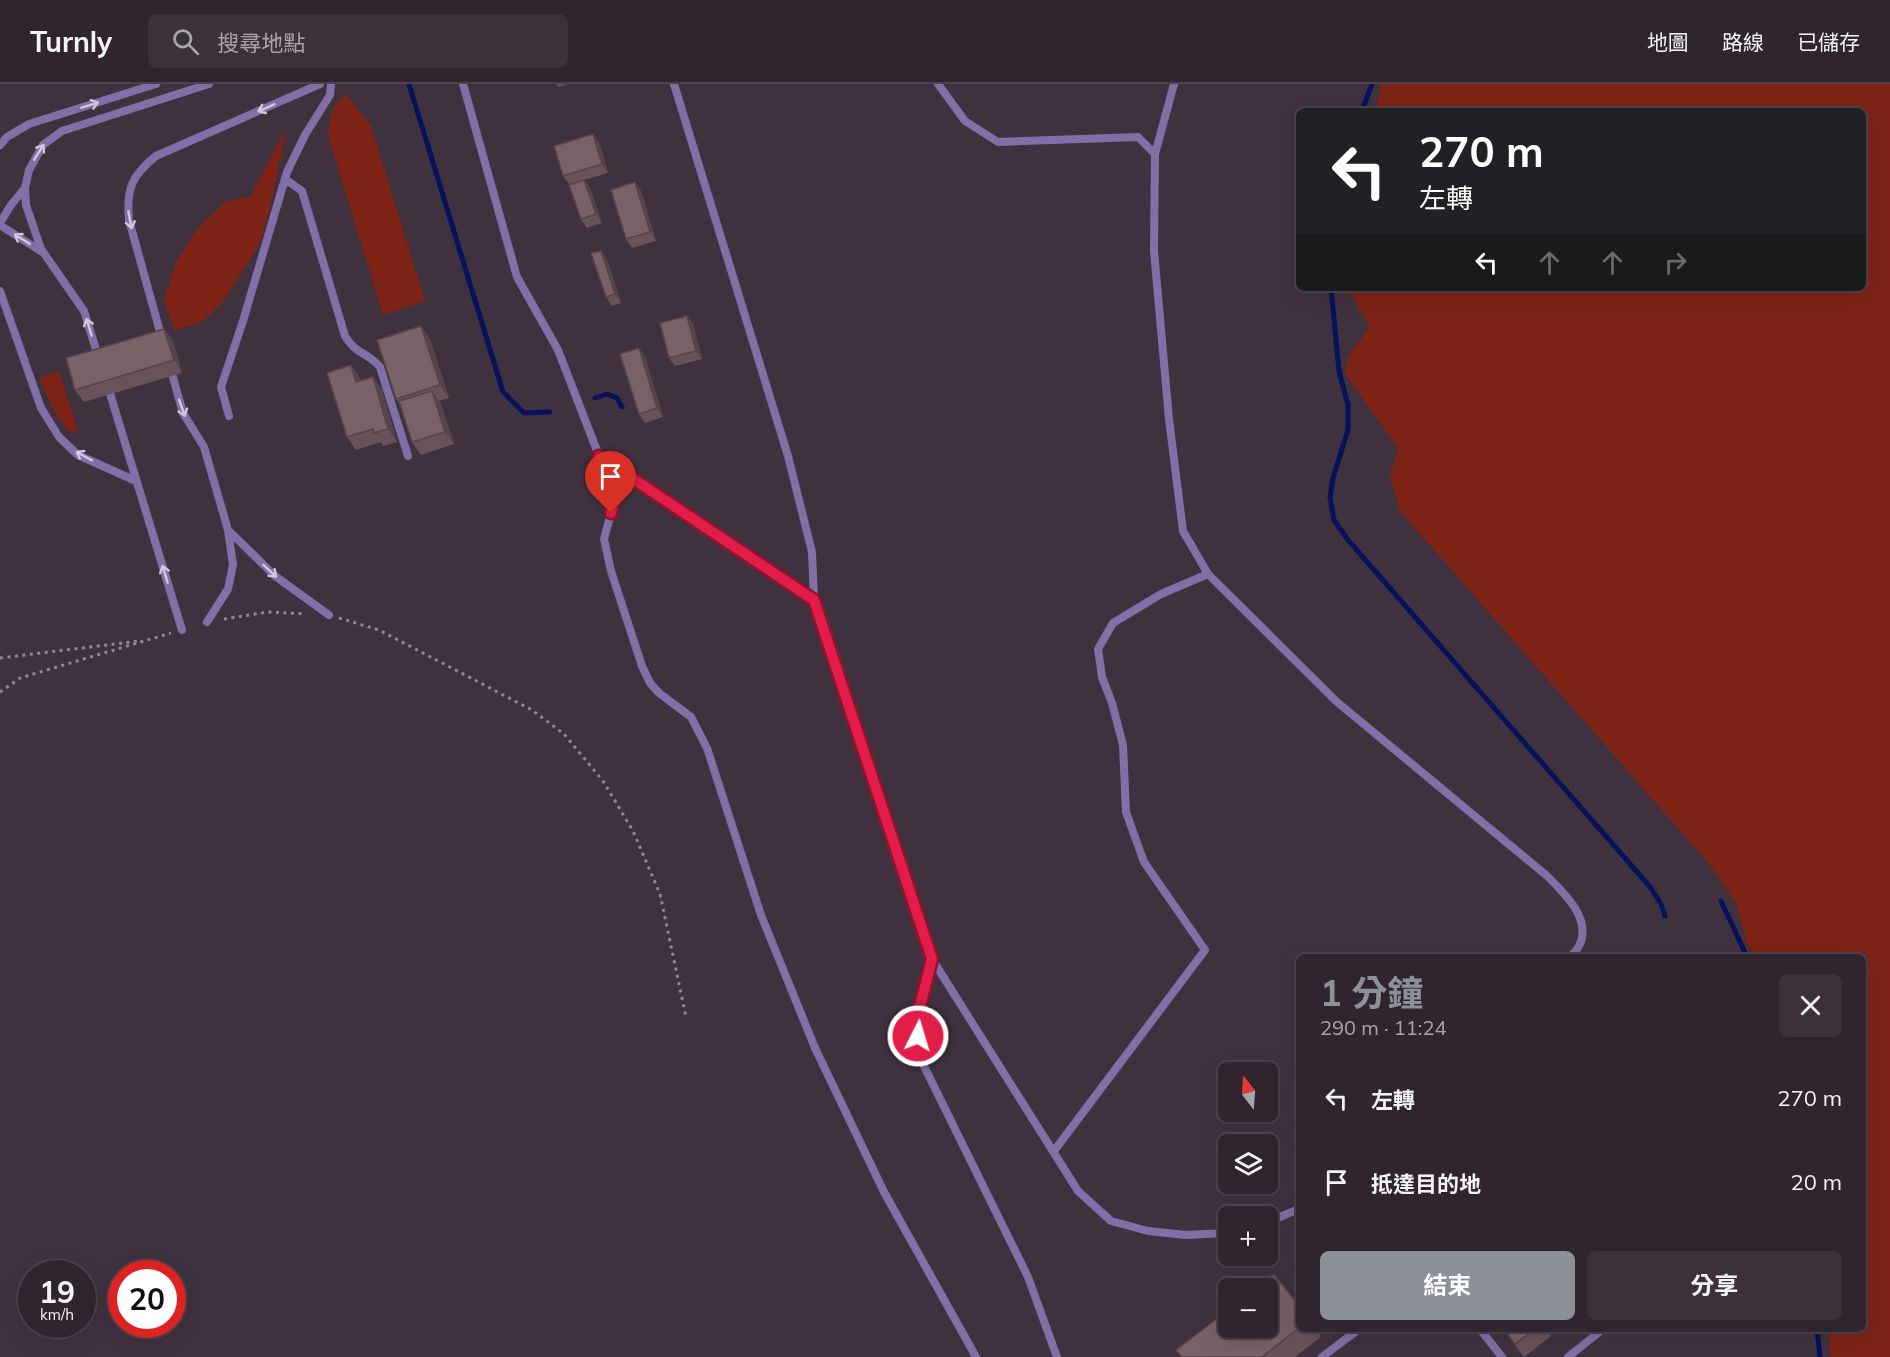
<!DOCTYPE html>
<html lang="zh-TW">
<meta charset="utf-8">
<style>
body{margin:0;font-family:Mulish,"Noto Sans TC",sans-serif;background:#3c313b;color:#f1f3f6;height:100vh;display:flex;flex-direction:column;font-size:22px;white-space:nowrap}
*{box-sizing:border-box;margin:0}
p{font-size:20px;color:#a8a5aa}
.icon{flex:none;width:33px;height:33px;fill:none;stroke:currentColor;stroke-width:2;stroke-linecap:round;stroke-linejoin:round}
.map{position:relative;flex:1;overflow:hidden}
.side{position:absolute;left:1296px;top:870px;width:570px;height:378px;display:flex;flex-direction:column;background:#30252f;border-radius:9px;box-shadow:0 6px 24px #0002,0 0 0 2px #4b424b}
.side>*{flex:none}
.banner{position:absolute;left:1296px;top:24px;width:570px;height:183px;border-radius:9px;box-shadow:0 6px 24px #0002,0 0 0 2px #4b424b;background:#202124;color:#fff;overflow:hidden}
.needle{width:39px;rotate:343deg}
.fabs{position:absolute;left:1218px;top:978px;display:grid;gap:12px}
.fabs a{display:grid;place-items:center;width:60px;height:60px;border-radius:9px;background:#30252f;box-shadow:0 6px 24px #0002,0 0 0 2px #4b424b;font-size:30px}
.speed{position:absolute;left:18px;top:1176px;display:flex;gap:12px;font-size:30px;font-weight:700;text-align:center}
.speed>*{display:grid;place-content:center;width:78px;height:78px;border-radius:50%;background:#30252f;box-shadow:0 6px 24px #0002,0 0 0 2px #4b424b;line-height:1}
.speed small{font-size:15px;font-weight:400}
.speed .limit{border:9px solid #d22;background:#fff;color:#111}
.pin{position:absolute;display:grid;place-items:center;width:51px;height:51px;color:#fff;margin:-62px -26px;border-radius:50% 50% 50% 0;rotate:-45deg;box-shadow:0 0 6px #0007}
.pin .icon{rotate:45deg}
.me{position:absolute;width:66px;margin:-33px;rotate:5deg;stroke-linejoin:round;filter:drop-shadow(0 0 4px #0008)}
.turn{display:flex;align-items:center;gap:21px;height:126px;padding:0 24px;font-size:27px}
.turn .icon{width:78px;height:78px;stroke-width:2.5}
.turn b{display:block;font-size:42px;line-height:51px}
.lanes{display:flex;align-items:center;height:57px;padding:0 24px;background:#0003;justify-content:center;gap:30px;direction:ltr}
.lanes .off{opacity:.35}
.round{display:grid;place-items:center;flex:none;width:63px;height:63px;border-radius:9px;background:#3c313b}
.head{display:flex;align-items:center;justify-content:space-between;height:102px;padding:0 24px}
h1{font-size:36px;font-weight:700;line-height:45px;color:#8c9099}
.primary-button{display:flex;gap:12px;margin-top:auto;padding:12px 24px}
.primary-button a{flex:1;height:69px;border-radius:9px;background:#8c9099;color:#fff;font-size:24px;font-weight:700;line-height:69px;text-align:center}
.primary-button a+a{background:#3c313b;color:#f1f3f6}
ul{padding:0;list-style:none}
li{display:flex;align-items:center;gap:18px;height:84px;padding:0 24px}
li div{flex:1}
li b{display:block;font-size:22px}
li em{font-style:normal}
header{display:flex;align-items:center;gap:36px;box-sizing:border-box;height:84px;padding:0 30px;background:#30252f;border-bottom:2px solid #4b424b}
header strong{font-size:28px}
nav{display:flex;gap:33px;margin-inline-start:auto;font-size:21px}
.search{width:420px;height:54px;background:#3c313b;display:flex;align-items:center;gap:15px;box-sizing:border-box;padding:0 21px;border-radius:9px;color:#a8a5aa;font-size:22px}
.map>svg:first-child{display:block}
.green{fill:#7d2416}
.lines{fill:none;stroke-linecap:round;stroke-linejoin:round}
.stream{stroke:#061259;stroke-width:5}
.path{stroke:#928691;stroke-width:3;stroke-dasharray:3 4.5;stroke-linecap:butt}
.service{stroke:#8170a7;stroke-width:8}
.wall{fill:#685359}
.shaded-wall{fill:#554449}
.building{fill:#796168;stroke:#554449;stroke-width:1.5}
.oneway{stroke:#d3c7de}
.route-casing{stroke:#92132f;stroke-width:15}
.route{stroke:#e11d48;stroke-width:10}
</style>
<header>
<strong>Turnly</strong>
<div class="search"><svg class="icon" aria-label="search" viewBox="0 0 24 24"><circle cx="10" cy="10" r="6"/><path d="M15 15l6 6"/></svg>搜尋地點</div>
<nav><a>地圖</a><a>路線</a><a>已儲存</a></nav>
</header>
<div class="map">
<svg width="1890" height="1273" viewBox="0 0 1890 1273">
<rect width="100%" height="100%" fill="#40313f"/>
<path class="green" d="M1382,0H1890V1273H1831L1828,1245H1863V873H1756L1747,860L1736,819L1710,781L1400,427L1390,393L1398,364L1345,290L1348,273L1370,243L1347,204H1863V27H1374Z
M346,10L371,42L425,217L383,231L328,52C329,31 331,24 346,10Z
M284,48L285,53L269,128L259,161L223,218L202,238L174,246L164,215L176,178L198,144L218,125L227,117L251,112Z
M59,287L78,347L69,348L51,322L39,293Z"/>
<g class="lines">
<path class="stream" d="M409,0L503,308L524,329L550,328
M1362,27L1372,0
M1331,204L1339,287L1348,321V346L1333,394L1330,413L1334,436L1348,456L1651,804L1661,820L1665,832
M595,314L607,310L617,314L622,323
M1721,817L1747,873
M1817,1245L1820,1273"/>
<path class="path" d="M339,534L379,546L532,626L564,650L603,697L633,747L660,810L686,933
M224,535L268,528L306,530
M0,574L139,557
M0,608L20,594L171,549"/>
<path class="service" d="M463,0L517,193L558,266L599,372L613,402L615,414L604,455L611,487L642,582L650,599L659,609L691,633L707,664L761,831L815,964L884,1108L976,1273
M674,0L788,372L812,468L814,516L932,875C923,910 916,938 920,974L1028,1193L1057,1273
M938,0L965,37L998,58L1138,53L1155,70L1154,167L1169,335L1183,447L1208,490L1337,618L1546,791C1563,808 1593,835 1579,862C1577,866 1573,870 1570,873
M0,61L7,53L29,40L156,0
M1155,70L1174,0
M285,95L302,107L345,252C356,271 368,268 380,283L408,372
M0,139L11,121L25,104
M0,141L42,168
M0,207L41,324L59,353L78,371L136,397
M162,255L129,136C126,105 132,91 156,72L320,0
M99,275L84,227L41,165L26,121L25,104L29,86L43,61L62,47L209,0
M170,283L183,329L204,363L228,446L233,481L228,505L207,538
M108,303L182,546
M229,332L221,303L243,237L287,88L305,51L330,11L331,0
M601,373L814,516
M228,446L275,492L329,531
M932,875L1078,1107L1111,1137L1148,1147L1186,1151L1228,1149
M1054,1067L1205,866L1144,778L1126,728L1123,661L1112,619L1102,593L1098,565L1113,539L1161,510L1208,490
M1268,1138L1299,1125
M1480,1245L1502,1273
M1322,1273L1359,1245
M1568,1273L1603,1245"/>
</g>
<path class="wall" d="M556,0H568L559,3Z
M599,58L608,89L584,96L590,104L602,139L587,144L581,135L580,97L569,100L563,92Z
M635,98L641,107L656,157L632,164L626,155Z
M601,167L607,175L621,219L612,222L606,213Z
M693,240L702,275L675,282L669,274Z
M421,242L430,255L449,314L439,317L441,320L454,360L421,371L412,358L401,323L396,315Z
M164,245L173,257L182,289L84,318L75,306Z
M645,273L663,333L645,339L639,330Z
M351,281L361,296L373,293L382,306L397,358L383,362L381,358L356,366L347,353Z
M1299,1222V1245H1316L1321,1253L1295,1273H1181L1176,1266Z
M1503,1245H1546L1551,1252L1524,1273Z"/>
<path class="shaded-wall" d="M593,50L599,58L608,89L602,80Z
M584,96L590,104L602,139L596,130Z
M635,98L641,107L656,157L650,148Z
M601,167L607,175L621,219L615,210Z
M687,232L693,240L702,275L696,267Z
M421,242L430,255L449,314L440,301Z
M164,245L173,257L182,289L174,276Z
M639,264L645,273L663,333L657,324Z
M351,281L360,294L365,311L356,298Z
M373,293L382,306L397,358L388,345Z
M432,307L441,320L454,360L445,348Z"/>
<path class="building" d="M593,50L602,80L563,92L554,62Z
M584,96L596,130L581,135L569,101Z
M635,98L650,148L626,155L611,106Z
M601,167L615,210L606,213L591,169Z
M687,232L696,267L669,274L660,239Z
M421,242L440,301L396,315L377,256Z
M164,245L174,276L75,306L66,274Z
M639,264L657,324L639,330L620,270Z
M351,281L356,298L373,293L388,345L374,349L373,345L347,353L327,289Z
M432,307L445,348L412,358L399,317Z
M1274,1190L1299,1222V1244L1262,1273H1182L1176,1266L1228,1226V1244H1268V1204H1256Z
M1504,1245H1535L1515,1260Z"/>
<defs><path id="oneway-shaft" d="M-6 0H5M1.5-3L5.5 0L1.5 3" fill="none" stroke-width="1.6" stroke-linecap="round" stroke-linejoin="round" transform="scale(1.5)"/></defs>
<g class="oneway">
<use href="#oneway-shaft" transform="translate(90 21) rotate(-17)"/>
<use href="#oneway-shaft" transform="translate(266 24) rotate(156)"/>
<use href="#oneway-shaft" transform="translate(39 68) rotate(-58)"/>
<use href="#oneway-shaft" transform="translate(130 136) rotate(79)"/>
<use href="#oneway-shaft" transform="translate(22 155) rotate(-148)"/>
<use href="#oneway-shaft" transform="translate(89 243) rotate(-107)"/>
<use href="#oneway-shaft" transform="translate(182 324) rotate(71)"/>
<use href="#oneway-shaft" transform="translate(84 372) rotate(-151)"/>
<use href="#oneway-shaft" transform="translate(270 487) rotate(43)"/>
<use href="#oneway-shaft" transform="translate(165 490) rotate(-107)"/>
</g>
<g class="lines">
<defs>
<path id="route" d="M611,429C617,403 611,395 599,372L814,516L932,875L920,922L918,952"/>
</defs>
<use href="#route" class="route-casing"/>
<use href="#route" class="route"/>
</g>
</svg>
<div class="fabs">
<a><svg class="needle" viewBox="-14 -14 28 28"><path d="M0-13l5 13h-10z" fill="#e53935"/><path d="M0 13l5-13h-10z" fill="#a8a5aa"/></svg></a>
<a><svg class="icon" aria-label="layers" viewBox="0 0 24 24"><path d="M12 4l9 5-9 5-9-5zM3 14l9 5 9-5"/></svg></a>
<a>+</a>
<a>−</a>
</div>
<div class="speed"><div>19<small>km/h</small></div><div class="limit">20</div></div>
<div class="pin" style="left:611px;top:429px;background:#d93025"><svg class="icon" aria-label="arrive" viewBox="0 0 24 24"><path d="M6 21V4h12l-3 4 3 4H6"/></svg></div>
<svg class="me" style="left:918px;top:952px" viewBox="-20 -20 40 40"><circle r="17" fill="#e11d48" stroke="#fff" stroke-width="3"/><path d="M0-11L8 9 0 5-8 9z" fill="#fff"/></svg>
<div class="banner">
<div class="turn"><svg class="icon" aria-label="left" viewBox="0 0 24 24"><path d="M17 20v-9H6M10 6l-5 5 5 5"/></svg><div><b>270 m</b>左轉</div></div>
<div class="lanes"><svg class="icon" aria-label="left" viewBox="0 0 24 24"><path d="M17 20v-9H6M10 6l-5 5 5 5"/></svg><svg class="icon off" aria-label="ahead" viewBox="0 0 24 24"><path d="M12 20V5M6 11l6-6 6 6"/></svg><svg class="icon off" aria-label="ahead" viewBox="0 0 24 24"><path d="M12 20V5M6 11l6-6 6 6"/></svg><svg class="icon off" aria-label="right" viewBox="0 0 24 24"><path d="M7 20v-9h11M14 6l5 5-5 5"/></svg></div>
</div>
<section class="side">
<div class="head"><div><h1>1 分鐘</h1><p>290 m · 11:24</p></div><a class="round"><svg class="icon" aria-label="close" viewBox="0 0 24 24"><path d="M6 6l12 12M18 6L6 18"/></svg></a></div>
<ul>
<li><svg class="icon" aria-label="left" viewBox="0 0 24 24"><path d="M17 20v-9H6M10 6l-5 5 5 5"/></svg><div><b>左轉</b></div><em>270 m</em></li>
<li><svg class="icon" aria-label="arrive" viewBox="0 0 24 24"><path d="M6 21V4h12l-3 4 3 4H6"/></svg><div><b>抵達目的地</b></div><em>20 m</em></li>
</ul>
<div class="primary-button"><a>結束</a><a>分享</a></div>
</section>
</div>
